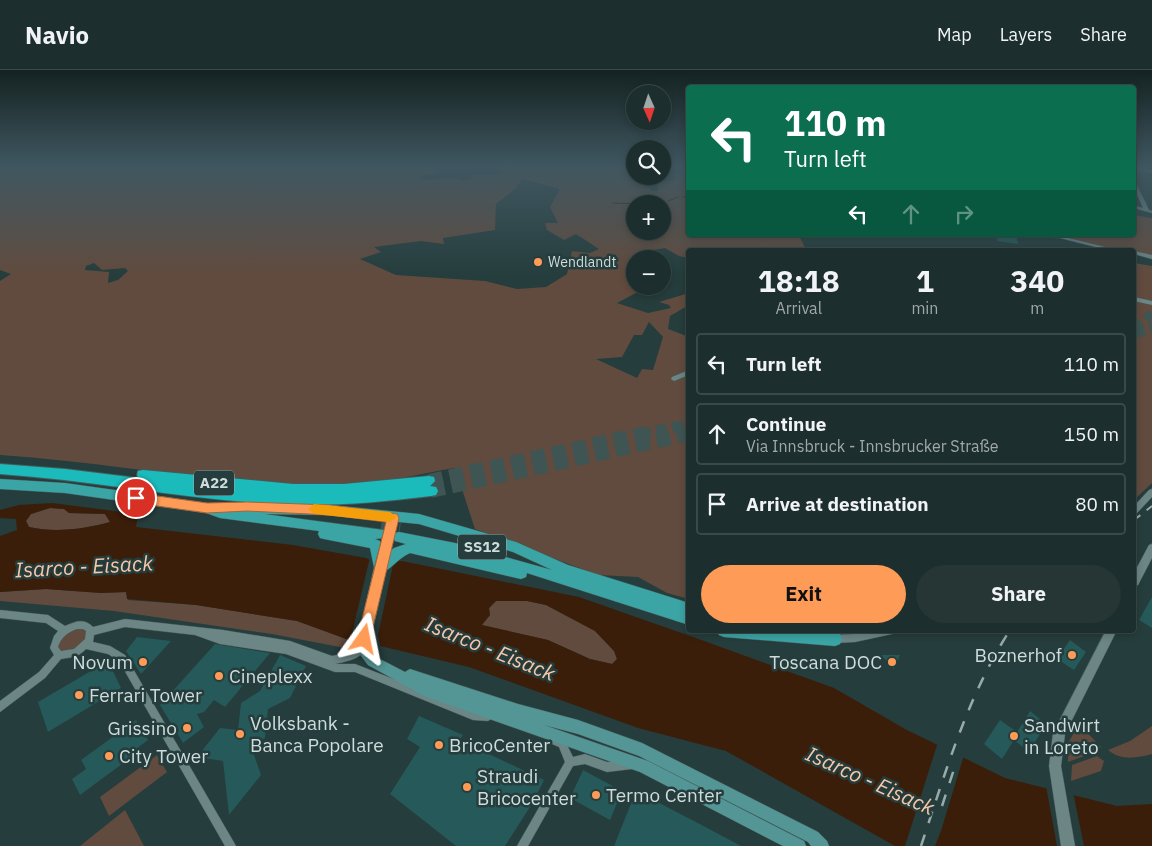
<!DOCTYPE html>
<meta charset="utf-8">
<style>
body{margin:0;font-family:"IBM Plex Sans",sans-serif;background:#253635;color:#f1f3f6;height:100vh;display:flex;flex-direction:column;font-size:19px;white-space:nowrap}
*{box-sizing:border-box;margin:0}
p{font-size:16px;color:#a0a8aa}
.icon{flex:none;width:28px;height:28px;fill:none;stroke:currentColor;stroke-width:2;stroke-linecap:round;stroke-linejoin:round}
.map{position:relative;flex:1;overflow:hidden}
.panel{position:absolute;left:686px;top:178px;width:450px;height:385px;display:flex;flex-direction:column;background:#1c2e2d;border-radius:5px;box-shadow:0 2px 8px #0003,0 0 0 1px #3a4a49}
.panel>*{flex:none}
.guide{position:absolute;left:686px;top:15px;width:450px;height:152px;border-radius:5px;box-shadow:0 2px 8px #0003,0 0 0 1px #3a4a49;background:#0b6e4f;color:#fff;overflow:hidden}
.needle{width:32px;rotate:177deg}
.buttons{position:absolute;left:626px;top:15px;display:grid;gap:10px}
.buttons a{display:grid;place-items:center;width:45px;height:45px;border-radius:50%;background:#1c2e2d;box-shadow:0 2px 8px #0003,0 0 0 1px #3a4a49;font-size:25px}
.pin{position:absolute;display:grid;place-items:center;width:42px;height:42px;color:#fff;margin:-21px;border:2px solid #fff;border-radius:50%;box-shadow:0 1px 5px #0007}
.me{position:absolute;width:55px;margin:-28px;rotate:12deg;stroke-linejoin:round;filter:drop-shadow(0 0 4px #0008)}
.turn{display:flex;align-items:center;gap:18px;height:105px;padding:0 15px;font-size:22px}
.turn .icon{width:65px;height:65px;stroke-width:2.5}
.turn b{display:block;font-size:35px;line-height:42px}
.lanes{display:flex;align-items:center;height:48px;padding:0 15px;background:#0003;justify-content:center;gap:25px;direction:ltr}
.lanes .off{opacity:.35}
.eta{display:flex;justify-content:space-evenly;align-items:center;height:85px;text-align:center}
.eta b{font-size:30px;font-weight:800;line-height:35px}
.cta{display:flex;gap:10px;margin-top:auto;padding:10px 15px}
.cta a{flex:1;height:58px;border-radius:30px;background:#fe9c57;color:#111;font-size:20px;font-weight:800;line-height:58px;text-align:center}
.cta a+a{background:#253635;color:#f1f3f6}
ul{padding:0;list-style:none}
li{display:flex;align-items:center;gap:15px;height:62px;margin:0 10px 8px;padding:0 5px;border:2px solid #3a4a49;border-radius:5px}
li div{flex:1}
li b{display:block;font-size:19px}
li em{font-style:normal}
header{display:flex;align-items:center;gap:30px;box-sizing:border-box;height:70px;padding:0 25px;background:#1c2e2d;border-bottom:1px solid #3a4a49}
header strong{font-size:24px}
nav{display:flex;gap:28px;margin-inline-start:auto;font-size:18px}
.map>svg:first-child{display:block}
.green{fill:#614b3e;fill-rule:evenodd}
.water{fill:#3b1e09;fill-rule:evenodd}
.pier{fill:#253d3c}
.lines{fill:none;stroke-linecap:round;stroke-linejoin:round}
.stream{stroke:#3b1e09;stroke-width:1}
.building{fill:#265959}
.primary-tunnel-far1{stroke:#3e5554;stroke-width:10;stroke-dasharray:10 5;stroke-linecap:butt}
.primary-tunnel{stroke:#3e5554;stroke-width:12;stroke-dasharray:12 6;stroke-linecap:butt}
.motorway-tunnel-far1{stroke:#3e5554;stroke-width:11;stroke-dasharray:11 5.5;stroke-linecap:butt}
.motorway-tunnel{stroke:#3e5554;stroke-width:14;stroke-dasharray:14 7;stroke-linecap:butt}
.minor-casing{stroke:#465a5a;stroke-width:1}
.tertiary-casing{stroke:#465a5a;stroke-width:1}
.secondary-casing{stroke:#465a5a;stroke-width:1}
.primary-casing{stroke:#465a5a;stroke-width:1}
.motorway-casing{stroke:#465a5a;stroke-width:2}
.minor{fill:#6b8685;fill-rule:evenodd}
.tertiary{fill:#6b8685;fill-rule:evenodd}
.secondary{fill:#539695;fill-rule:evenodd}
.primary{fill:#3ba5a5;fill-rule:evenodd}
.motorway{fill:#1bbabb;fill-rule:evenodd}
.rail-far1{stroke:#9aa;stroke-width:2;stroke-dasharray:8 8;stroke-linecap:butt}
.rail{stroke:#9aa;stroke-width:2.5;stroke-dasharray:12 12;stroke-linecap:butt}
.secondary-bridge-casing{stroke:#465a5a;stroke-width:12;stroke-linecap:butt}
.secondary-bridge{stroke:#539695;stroke-width:11}
.route{fill:#fe9c57;stroke:#a56539}
.slow{fill:#f59e0b}
.poi-dot{fill:#fe9c57;stroke:#253d3c;stroke-width:2}
.labels{text-anchor:middle;stroke-width:5;stroke-linejoin:round;paint-order:stroke}
.far-poi-label{font-size:14px;fill:#cedcdc;stroke:#253d3c;text-anchor:start}
.shield{fill:#253d3c;stroke:#9bacac;stroke-width:1}
.shield-label{font-size:15px;font-weight:bold;fill:#cedcdc}
.near-poi-label{font-size:19px;fill:#cedcdc;stroke:#253d3c;text-anchor:start}
.near-water-label{font-size:21px;font-style:italic;fill:#f7c7a9;stroke:#253d3c}
</style>
<header>
<strong>Navio</strong>
<nav><a>Map</a><a>Layers</a><a>Share</a></nav>
</header>
<div class="map">
<svg width="1152" height="776" viewBox="0 0 1152 776">
<rect width="100%" height="100%" fill="#253d3c"/>
<path class="green" d="M0,97H444L436,104L417,107L424,110L454,108L461,111L471,109L472,105H497L503,102L499,98L489,97H502L508,100L507,97H635V106H650L644,114L645,118H650L652,121H658L657,113L676,109L674,105L689,99V165H799L806,180H689V188L679,186L665,178L641,182L645,189H635V216H649L617,233L648,243L671,238L669,235L659,232L689,223V235L670,246L668,259L689,267V529L667,523L638,507L598,505L475,459L455,398C422,403 387,413 354,414C235,418 118,393 0,385V211L11,204L0,200ZM522,109L560,119L550,137L558,153H545L547,160L564,170L576,164L599,179L590,183L572,181L567,204L546,217L517,219L485,211L396,205L360,189L381,182L374,177L421,171L444,174L443,168L495,160L496,134L516,118ZM635,134H662V161H635ZM94,193L102,200L125,198L128,201L118,210L108,213L109,202L85,200L86,196ZM649,252L663,267L653,300L642,299L637,308L596,289L622,287L634,265H642Z
M1134,145L1152,148V186L1134,183V180L1102,177L1058,165H1134Z
M1134,193L1152,196V413L1134,430Z
M50,438L64,439L69,443L105,444L110,452C84,459 56,463 29,457L26,451L31,444Z
M46,519L101,523L126,522L128,530L196,535L297,551L349,570L345,578L272,564L114,541L0,531V522Z
M496,531H527L546,535L595,561L614,581L617,589L612,594L590,589L548,570L481,555L490,545L489,538Z
M81,557L87,561L86,569L70,583L58,580C56,565 68,562 81,557Z
M1079,654L1101,677L1098,681L1068,692V673Z
M1152,656V684C1137,688 1121,691 1108,680L1130,671Z
M157,685L167,702L109,746L100,727Z
M1097,686L1104,691L1101,701L1071,711L1072,695Z
M125,740L144,776H80Z"/>
<path class="water" d="M52,433L138,444L136,457L293,475L366,488L375,493L402,491L579,527L707,572L834,618L905,659L1005,708L1117,736L1152,734V776H895L726,681L638,658L469,597L380,576L376,572L349,570L297,551L196,535L127,529L126,522L101,523L46,519L0,522V466L17,460L16,449L0,448V440L19,435ZM50,438L64,439L69,443L105,444L110,452C84,459 55,463 29,457L26,451L31,444ZM496,531H527L546,535L595,561L614,581L617,589L612,594L590,589L548,570L482,555L490,545L489,538Z"/>
<path class="pier" d="M370,487L393,495L378,565L381,579L375,575L350,572Z
M938,672L964,685L941,761L935,776H905Z
M1046,716L1073,722L1084,776H1057Z"/>
<g class="lines">
<path class="stream" d="M682,127L689,126
M668,131L678,127
M613,133L640,134
M646,134L662,131"/>
</g>
<path class="building" d="M996,165L1017,168L1018,174L997,171Z
M1152,527V558L1139,550Z
M137,567L171,571L141,604L126,581Z
M1070,570L1086,582L1074,600L1057,589Z
M215,574L270,583L225,637L214,630L204,642L197,644L204,657L183,673L160,635Z
M280,585L306,596L290,628L268,639L265,668L251,676L261,705L229,745L223,691L197,687L220,658L238,660L241,633L260,621Z
M881,585H900L894,599Z
M108,591L121,618L48,662L38,632Z
M1030,641L1046,654L1029,682L1014,670L1002,689L984,674L1000,650L1017,662Z
M419,646L463,665L458,673L470,678L472,676L544,710L532,734L505,776H456L390,724L420,677L407,669Z
M136,650L148,670L136,679L137,683L80,725L72,709L86,699L81,690Z
M583,700L622,721L610,750L570,728Z
M636,721L696,752L741,776H614Z"/>
<g class="lines">
<path class="primary-tunnel-far1" d="M1134,259L1152,244"/>
<path class="primary-tunnel" d="M381,456L400,459"/>
<path class="motorway-tunnel-far1" d="M1134,263L1152,258
M640,365L689,354
M686,365L689,364"/>
<path class="motorway-tunnel" d="M429,411L646,363
M431,421L689,364"/>
<defs>
<path id="minor" d="M1134,97L1152,101V103L1134,99Z
M1134,112L1136,113L1149,140L1152,141V143L1134,138V136L1143,138L1134,117Z
M1021,165L1060,166L1117,180H1108L1060,168L1023,166Z
M1134,181L1152,185V189L1134,184Z
M1134,227L1152,231V235L1134,231Z
M689,300V305L674,311L671,309L672,307Z
M1152,419V427L1137,443L1134,444V436L1149,420Z
M0,540L48,545L65,556C76,551 84,548 93,557L125,549L223,560L290,571L332,586L350,582L362,575L365,576L366,579C359,590 347,591 335,594H355L473,640L488,641L491,643L493,646L491,649L488,651L473,650L355,602H335L286,584L220,574L195,565L125,557L94,565L93,572L110,576L125,585L236,776H225L119,591L108,584L86,579C77,588 73,587 61,589L45,608L0,642V631L39,602L54,585L50,578L54,566L58,561L46,553L0,548ZM77,559H83L86,561L85,569L74,579L61,581L58,577C61,567 68,562 77,559Z
M873,560H896L895,563L892,564L855,572L835,573L832,572L831,569L832,566L835,565L855,564Z
M555,666L565,671L573,687L585,684L607,692L632,689L635,691L637,694L635,697L632,699L607,702L585,694L573,696L528,776H517L565,692L559,677L552,674L550,671L552,668Z"/>
<path id="tertiary" d="M1152,474V488L1138,515L1134,516V503L1149,475Z
M1106,560H1117L1065,664L1061,696L1075,776H1061L1049,696L1053,663Z"/>
<path id="secondary" d="M380,493L384,494L386,498L369,577L376,587L405,602L410,599L518,634L578,650L642,673L818,762L827,771L829,776H811L808,772L639,686L578,664L544,655L648,691L804,771L806,776H783L640,702L424,626L368,595L356,579L374,498L376,494Z"/>
<path id="primary" d="M0,409L65,413L207,433L218,437L224,433L330,435L419,444L516,472L568,495L689,533V555L527,503L526,507L521,509L410,483C398,488 392,499 380,504L375,502L370,478L324,469L320,468L318,464L319,461L220,448L206,443L65,423L0,419ZM264,444L330,445L419,454L513,482L552,500L455,473L399,462L395,463L393,467L395,471L406,474L394,478L384,486L380,471L375,469L384,468L386,464L384,460Z
M717,560H805L840,564L842,569L840,574L835,576L724,567L719,565Z"/>
<path id="motorway" d="M0,394L65,399L138,408L137,405L138,401L143,400L293,414H344L429,406L434,407L435,411L430,416L436,417L438,421L436,425L431,426C374,433 317,438 260,433C173,427 87,410 0,404Z"/>
</defs>
<use href="#minor" class="minor-casing"/>
<use href="#tertiary" class="tertiary-casing"/>
<use href="#secondary" class="secondary-casing"/>
<use href="#primary" class="primary-casing"/>
<use href="#motorway" class="motorway-casing"/>
<use href="#minor" class="minor"/>
<use href="#tertiary" class="tertiary"/>
<use href="#secondary" class="secondary"/>
<use href="#primary" class="primary"/>
<use href="#motorway" class="motorway"/>
<path class="rail-far1" d="M1134,450L1152,436"/>
<path class="rail" d="M942,736L956,693
M921,776C946,701 967,627 1010,560"/>
<defs>
<path id="secondary-bridge" d="M380,498L392,452"/>
</defs>
<use href="#secondary-bridge" class="secondary-bridge-casing"/>
<use href="#secondary-bridge" class="secondary-bridge"/>
</g>
<linearGradient id="sky" x2="0" y2="1"><stop stop-color="#142221"/><stop offset="0.47" stop-color="#405761"/><stop offset="1" stop-color="#405761" stop-opacity="0"/></linearGradient>
<rect width="1152" height="206" fill="url(#sky)"/>
<path class="route" d="M136,423L207,433L247,432L330,435L397,444L399,448L369,574L364,576L359,574L357,569L386,452L330,445L247,441L207,443L136,433L130,428Z"/>
<path class="slow" d="M314,434L390,442L397,447L390,452L314,444L308,439Z"/>
<g class="poi-dot">
<circle cx="538" cy="192" r="5"/>
<circle cx="1072" cy="585" r="5"/>
<circle cx="143" cy="592" r="5"/>
<circle cx="892" cy="592" r="5"/>
<circle cx="219" cy="606" r="5"/>
<circle cx="79" cy="625" r="5"/>
<circle cx="187" cy="658" r="5"/>
<circle cx="240" cy="664" r="5"/>
<circle cx="1014" cy="666" r="5"/>
<circle cx="439" cy="675" r="5"/>
<circle cx="109" cy="686" r="5"/>
<circle cx="467" cy="717" r="5"/>
<circle cx="596" cy="725" r="5"/>
</g>
<g class="labels">
<g class="far-poi-label">
<text x="548" y="197">Wendlandt</text>
</g>
<g class="shield">
<rect x="194" y="400.5" width="40" height="25" rx="4"/>
<rect x="458" y="464.5" width="48" height="25" rx="4"/>
</g>
<g class="shield-label">
<text x="214" y="418">A22</text>
<text x="482" y="482">SS12</text>
</g>
<g class="near-poi-label">
<text x="1062" y="592" text-anchor="end">Boznerhof</text>
<text x="133" y="599" text-anchor="end">Novum</text>
<text x="882" y="599" text-anchor="end">Toscana DOC</text>
<text x="229" y="613">Cineplexx</text>
<text x="89" y="632">Ferrari Tower</text>
<text x="250" y="660">Volksbank -<tspan x="250" dy="22">Banca Popolare</tspan></text>
<text x="1024" y="662">Sandwirt<tspan x="1024" dy="22">in Loreto</tspan></text>
<text x="177" y="665" text-anchor="end">Grissino</text>
<text x="449" y="682">BricoCenter</text>
<text x="119" y="693">City Tower</text>
<text x="477" y="713">Straudi<tspan x="477" dy="22">Bricocenter</tspan></text>
<text x="606" y="732">Termo Center</text>
</g>
<g class="near-water-label">
<text transform="translate(84 497) rotate(-3)" y="7">Isarco - Eisack</text>
<text transform="translate(490 579) rotate(22)" y="7">Isarco - Eisack</text>
<text transform="translate(870 711) rotate(24)" y="7">Isarco - Eisack</text>
</g>
</g>
</svg>
<div class="buttons">
<a><svg class="needle" viewBox="-14 -14 28 28"><path d="M0-13l5 13h-10z" fill="#e53935"/><path d="M0 13l5-13h-10z" fill="#a0a8aa"/></svg></a>
<a><svg class="icon" aria-label="search" viewBox="0 0 24 24"><circle cx="10" cy="10" r="6"/><path d="M15 15l6 6"/></svg></a>
<a>+</a>
<a>−</a>
</div>
<div class="pin" style="left:136px;top:428px;background:#d93025"><svg class="icon" aria-label="arrive" viewBox="0 0 24 24"><path d="M6 21V4h12l-3 4 3 4H6"/></svg></div>
<svg class="me" style="left:364px;top:569px" viewBox="-20 -20 40 40"><path d="M0-17L14 15 0 8-14 15z" fill="#fe9c57" stroke="#fff" stroke-width="4"/></svg>
<div class="guide">
<div class="turn"><svg class="icon" aria-label="left" viewBox="0 0 24 24"><path d="M17 20v-9H6M10 6l-5 5 5 5"/></svg><div><b>110 m</b>Turn left</div></div>
<div class="lanes"><svg class="icon" aria-label="left" viewBox="0 0 24 24"><path d="M17 20v-9H6M10 6l-5 5 5 5"/></svg><svg class="icon off" aria-label="ahead" viewBox="0 0 24 24"><path d="M12 20V5M6 11l6-6 6 6"/></svg><svg class="icon off" aria-label="right" viewBox="0 0 24 24"><path d="M7 20v-9h11M14 6l5 5-5 5"/></svg></div>
</div>
<section class="panel">
<div class="eta">
<div><b>18:18</b><p>Arrival</p></div>
<div><b>1</b><p>min</p></div>
<div><b>340</b><p>m</p></div>
</div>
<ul>
<li><svg class="icon" aria-label="left" viewBox="0 0 24 24"><path d="M17 20v-9H6M10 6l-5 5 5 5"/></svg><div><b>Turn left</b></div><em>110 m</em></li>
<li><svg class="icon" aria-label="ahead" viewBox="0 0 24 24"><path d="M12 20V5M6 11l6-6 6 6"/></svg><div><b>Continue</b><p>Via Innsbruck - Innsbrucker Straße</p></div><em>150 m</em></li>
<li><svg class="icon" aria-label="arrive" viewBox="0 0 24 24"><path d="M6 21V4h12l-3 4 3 4H6"/></svg><div><b>Arrive at destination</b></div><em>80 m</em></li>
</ul>
<div class="cta"><a>Exit</a><a>Share</a></div>
</section>
</div>
